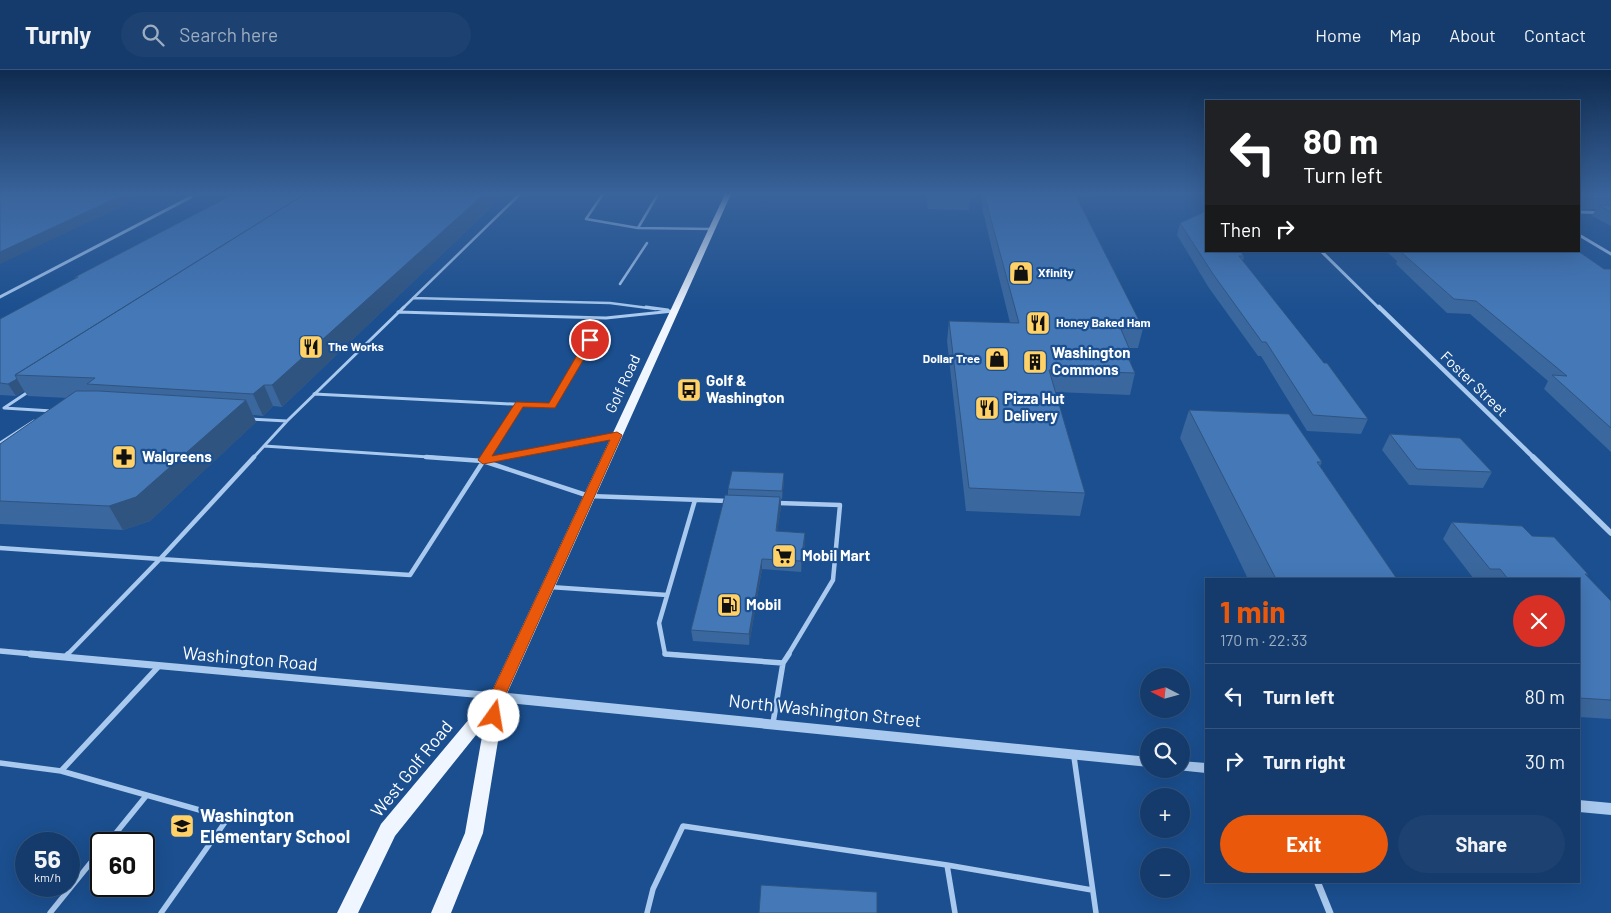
<!DOCTYPE html>
<meta charset="utf-8">
<style>
body{margin:0;font-family:Barlow,sans-serif;background:#1d4271;color:#f1f3f6;height:100vh;display:flex;flex-direction:column;font-size:19px;white-space:nowrap}
*{box-sizing:border-box;margin:0}
p{font-size:16px;color:#9dadc1}
.icon{flex:none;width:28px;height:28px;fill:none;stroke:currentColor;stroke-width:2;stroke-linecap:round;stroke-linejoin:round}
.map{position:relative;flex:1;overflow:hidden}
.side{position:absolute;left:1205px;top:508px;width:375px;height:305px;display:flex;flex-direction:column;background:#143b6b;border-radius:0px;box-shadow:0 5px 20px #0002,0 0 0 1px #33557e}
.side>*{flex:none}
.top-card{position:absolute;left:1205px;top:30px;width:375px;height:152px;border-radius:0px;box-shadow:0 5px 20px #0002,0 0 0 1px #33557e;background:#202124;color:#fff;overflow:hidden}
.needle{width:32px;rotate:276deg}
.fabs{position:absolute;left:1140px;top:598px;display:grid;gap:10px}
.fabs a{display:grid;place-items:center;width:50px;height:50px;border-radius:50%;background:#143b6b;box-shadow:0 5px 20px #0002,0 0 0 1px #33557e;font-size:25px}
.speed{position:absolute;left:15px;top:762px;display:flex;gap:10px;font-size:25px;font-weight:700;text-align:center}
.speed>*{display:grid;place-content:center;width:65px;height:65px;border-radius:50%;background:#143b6b;box-shadow:0 5px 20px #0002,0 0 0 1px #33557e;line-height:1}
.speed small{font-size:12px;font-weight:400}
.speed .limit{border:2px solid #111;border-radius:8px;background:#fff;color:#111}
.pin{position:absolute;display:grid;place-items:center;width:42px;height:42px;color:#fff;margin:-21px;border:2px solid #fff;border-radius:50%;box-shadow:0 1px 5px #0007}
.me{position:absolute;width:55px;margin:-28px;rotate:13deg;stroke-linejoin:round;filter:drop-shadow(0 0 4px #0008)}
.turn{display:flex;align-items:center;gap:18px;height:105px;padding:0 15px;font-size:22px}
.turn .icon{width:65px;height:65px;stroke-width:2.5}
.turn b{display:block;font-size:35px;line-height:42px}
.then{display:flex;align-items:center;height:48px;padding:0 15px;background:#0003;gap:10px;font-size:19px}
.round{display:grid;place-items:center;flex:none;width:52px;height:52px;border-radius:26px;background:#1d4271}
.overview{display:flex;align-items:center;justify-content:space-between;height:85px;padding:0 15px}
h1{font-size:30px;font-weight:700;line-height:38px;color:#ea580c}
.primary-button{display:flex;gap:10px;margin-top:auto;padding:10px 15px}
.primary-button a{flex:1;height:58px;border-radius:30px;background:#ea580c;color:#fff;font-size:20px;font-weight:700;line-height:58px;text-align:center}
.primary-button a+a{background:#1d4271;color:#f1f3f6}
ul{padding:0;list-style:none}
li{display:flex;align-items:center;gap:15px;height:65px;padding:0 15px;border-top:1px solid #33557e}
li div{flex:1}
li b{display:block;font-size:19px}
li em{font-style:normal}
header{display:flex;align-items:center;gap:30px;box-sizing:border-box;height:70px;padding:0 25px;background:#143b6b;border-bottom:1px solid #33557e}
header strong{font-size:24px}
nav{display:flex;gap:28px;margin-inline-start:auto;font-size:18px}
.search{width:350px;height:45px;background:#1d4271;display:flex;align-items:center;gap:12px;box-sizing:border-box;padding:0 18px;border-radius:28px;color:#9dadc1;font-size:19px}
.map>svg:first-child{display:block}
.lines{fill:none;stroke-linecap:round;stroke-linejoin:round}
.service-far3{stroke:#a9c9ee;stroke-width:2.5}
.service-far2{stroke:#a9c9ee;stroke-width:3}
.service-far1{stroke:#a9c9ee;stroke-width:4.5}
.service{stroke:#a9c9ee;stroke-width:5.5}
.minor-far3{stroke:#a9c9ee;stroke-width:3}
.minor-far2{stroke:#a9c9ee;stroke-width:4.5}
.minor-far1{stroke:#a9c9ee;stroke-width:5.5}
.minor{stroke:#a9c9ee;stroke-width:7}
.tertiary{fill:#a9c9ee;fill-rule:evenodd}
.primary{fill:#f0f6ff;fill-rule:evenodd}
.wall{fill:#3a679d}
.shaded-wall{fill:#305480}
.building{fill:#4478b7;stroke:#305480}
.route{fill:#ea580c;stroke:#983908}
.labels{text-anchor:middle;stroke-width:4.5;stroke-linejoin:round;paint-order:stroke}
.far-poi-label{font-size:12px;font-weight:bold;fill:#fff;stroke:#1b4f8f;text-anchor:start}
.poi-label{font-size:15px;font-weight:bold;fill:#fff;stroke:#1b4f8f;text-anchor:start}
.street-label{font-size:15px;fill:#fff;stroke:#1b4f8f}
.near-street-label{font-size:18px;fill:#fff;stroke:#1b4f8f}
.near-poi-label{font-size:18px;font-weight:bold;fill:#fff;stroke:#1b4f8f;text-anchor:start}
</style>
<header>
<strong>Turnly</strong>
<div class="search"><svg class="icon" aria-label="search" viewBox="0 0 24 24"><circle cx="10" cy="10" r="6"/><path d="M15 15l6 6"/></svg>Search here</div>
<nav><a>Home</a><a>Map</a><a>About</a><a>Contact</a></nav>
</header>
<div class="map">
<svg width="1611" height="843" viewBox="0 0 1611 843">
<rect width="100%" height="100%" fill="#1b4f8f"/>
<g class="lines">
<path class="service-far3" d="M603,124L586,149L638,158L712,159
M638,158L658,124
M620,214L647,173
M413,228L610,233L656,239
M402,239L520,124"/>
<path class="service-far2" d="M646,237L668,240
M398,242L606,248L673,241
M28,322L4,338L52,341
M314,324L552,336L591,270
M251,349L287,351
M0,373L34,351
M264,376L444,388
M253,388L287,351L404,237
M485,388L520,334
M494,388L616,365"/>
<path class="service-far1" d="M426,387L483,391L589,426L728,431
M485,390L500,387
M778,433L840,435L833,510L788,585
M0,478L160,489L67,585
M160,489L254,387
M160,489L410,505L486,387
M550,517L667,525
M679,585L665,584L659,553L695,430"/>
<path class="service" d="M665,584L783,593
M66,586L68,584
M159,596L61,701L228,748L161,843
M773,653L783,593L789,584
M1074,687L1096,843
M0,693L61,701
M107,774L146,726
M947,795L955,843
M50,843L101,780
M647,843L653,819L683,756L947,795L1092,820"/>
<path class="minor-far3" d="M1579,142L1611,143
M1579,165L1611,184
M1321,181L1380,239
M0,227L191,127"/>
<path class="minor-far2" d="M1379,237L1534,388"/>
<path class="minor-far1" d="M1533,387L1611,463
M0,581L45,585"/>
<path class="minor" d="M31,584L495,626
M1317,811L1330,843"/>
<path class="tertiary" d="M497,622L1149,687V697L497,632L493,630L491,627L493,624Z
M1181,691L1206,693V703L1177,700L1181,699Z
M1579,730L1611,733V745L1579,742Z"/>
<path class="primary" d="M725,124H731L505,628L483,763L451,843H431L465,763L484,655L395,766L358,843H337L381,754L491,623Z"/>
</g>
<path class="wall" d="M234,124H505L282,337L273,336L263,346L253,345L256,352L150,451L123,460L0,454V374L67,328L28,326L24,321L16,326L0,325V249L76,208L75,207Z
M911,124H971L969,140L928,139L926,124Z
M983,124H1092L1091,126L1075,125L1143,258L1138,278H1129L1132,285L1130,292L1135,303L1130,325L1055,322L1085,423L1080,446L966,441L947,271L949,251L1010,253L982,138Z
M1579,124H1611V156L1592,146L1596,139H1579Z
M1180,153L1244,186L1243,191L1368,349L1361,364L1307,361L1261,286H1258L1209,218L1177,165Z
M1386,181H1578L1604,199H1611V382L1544,319L1548,311L1470,244L1447,243L1396,194L1397,191Z
M1189,340L1322,392L1320,396L1397,509H1248L1180,368Z
M1390,364L1492,402L1483,418L1409,415L1382,380Z
M784,403V411L782,429H781V437L777,462L805,474L801,502L762,499L749,575L693,571L691,560L728,425V419Z
M1452,452L1532,466L1588,504L1587,506L1611,531V649L1579,647V509H1474L1443,469Z"/>
<path class="shaded-wall" d="M125,124H133L135,130L0,194V182Z
M484,124H505L282,337L272,315Z
M17,309L24,321L16,326L8,314Z
M264,315L273,336L263,346L253,324Z
M246,330L256,352L150,451L123,460L109,436Z
M784,403V411L782,429V421Z
M780,427L781,437L776,472V461Z
M805,463V474L801,502V491Z
M762,489V499L749,575V564Z"/>
<path class="building" d="M0,124H125L0,182Z
M234,124H305L15,305L17,309L8,314L0,313V249L78,207H75Z
M305,124H484L272,315H264L253,324L87,314L95,308L15,305Z
M984,124H1075L1143,258L1120,257L1132,285H1127L1135,303L1049,300L1085,423L969,418L949,251L1019,253Z
M1579,124H1611V129L1585,128L1579,125Z
M1598,135L1611,136V142Z
M1206,141V181H1240L1244,186H1239L1324,293H1327L1368,349L1313,345L1266,272H1262L1213,204L1180,153Z
M1405,181H1578L1604,199H1611V358L1552,305L1567,306L1476,231L1454,229L1401,182H1406Z
M76,321H99L246,330L136,427L109,436L0,431V374Z
M1189,340L1289,344L1322,392H1317L1397,509H1276Z
M1390,364L1460,368L1492,402L1417,399Z
M732,401L784,403L782,421L728,419Z
M725,425L780,427L776,461L805,463L801,491L762,489L749,564L691,560Z
M1452,452L1522,456L1532,466L1554,467L1588,504H1585L1611,531V630L1579,628V509H1508L1500,499H1490Z
M761,815L877,822V843H759Z"/>
<linearGradient id="sky" x2="0" y2="1"><stop stop-color="#0f2b4f"/><stop offset="0.51" stop-color="#39639b"/><stop offset="1" stop-color="#39639b" stop-opacity="0"/></linearGradient>
<rect width="1611" height="242" fill="url(#sky)"/>
<path class="route" d="M590,267L595,270L555,338L523,337L492,386L617,362L622,365L505,626L500,650L494,652L489,650L487,646L490,626L610,370L483,394L478,390L516,332L549,333L586,270Z"/>
<defs>
<symbol id="shop-square" viewBox="-11 -11 22 22"><rect x="-9" y="-9" width="18" height="18" rx="4" fill="#ffd166" stroke="#1b4f8f"/><path d="M-5-2.5h2.3a2.7 3.5 0 0 1 5.4 0H5L5.5 6h-11ZM-1.5-2.5h3a1.5 2.3 0 0 0-3 0Z" fill="#111"/></symbol>
<symbol id="restaurant-square" viewBox="-11 -11 22 22"><rect x="-9" y="-9" width="18" height="18" rx="4" fill="#ffd166" stroke="#1b4f8f"/><path d="M-5-6h1v4h1v-4h1v4h1v-4h1v5L-1.5 .5V6h-2V.5L-5-1ZM5-6V6H3V1.5H1.5Q1.5-4 5-6Z" fill="#111"/></symbol>
<symbol id="building-square" viewBox="-11 -11 22 22"><rect x="-9" y="-9" width="18" height="18" rx="4" fill="#ffd166" stroke="#1b4f8f"/><path d="M-4-6H4V6H1V3H-1V6H-4ZM-2.5-4.3h1.7v1.8h-1.7ZM.8-4.3h1.7v1.8H.8ZM-2.5-1h1.7V.8h-1.7ZM.8-1h1.7V.8H.8Z" fill="#111"/></symbol>
<symbol id="bus-square" viewBox="-11 -11 22 22"><rect x="-9" y="-9" width="18" height="18" rx="4" fill="#ffd166" stroke="#1b4f8f"/><path d="M-5-6H5V4H4V6H2V4H-2V6H-4V4H-5ZM-3.5-4V0h7V-4ZM-3.5 1.2v1.5H-2V1.2ZM2 1.2v1.5H3.5V1.2Z" fill="#111"/></symbol>
<symbol id="pharmacy-square" viewBox="-11 -11 22 22"><rect x="-9" y="-9" width="18" height="18" rx="4" fill="#ffd166" stroke="#1b4f8f"/><path d="M-2-6h4v4h4v4h-4v4h-4v-4h-4v-4h4Z" fill="#111"/></symbol>
<symbol id="supermarket-square" viewBox="-11 -11 22 22"><rect x="-9" y="-9" width="18" height="18" rx="4" fill="#ffd166" stroke="#1b4f8f"/><path d="M-6-5.5h2.5l.6 2H6L4.5 2H-2.5L-4.4-4H-6ZM-1.5 3.2a1.3 1.3 0 1 0 .1 0ZM3 3.2a1.3 1.3 0 1 0 .1 0Z" fill="#111"/></symbol>
<symbol id="fuel-square" viewBox="-11 -11 22 22"><rect x="-9" y="-9" width="18" height="18" rx="4" fill="#ffd166" stroke="#1b4f8f"/><path d="M-5.5-6h7V0h2V4h1.3V-2.5L3-4.5l.8-.8L6-3V5H2.5V1h-1V6h-7ZM-4.2-4.7v3.2H.2V-4.7Z" fill="#111"/></symbol>
<symbol id="school-square" viewBox="-11 -11 22 22"><rect x="-9" y="-9" width="18" height="18" rx="4" fill="#ffd166" stroke="#1b4f8f"/><path d="M0-5L7-2L0 1L-7-2ZM-4 1L0 2.5L4 1V4Q0 6-4 4Z" fill="#111"/></symbol>
</defs>
<g fill-rule="evenodd">
<use href="#shop-square" x="1007" y="189" width="28" height="28"/>
<use href="#restaurant-square" x="1024" y="239" width="28" height="28"/>
<use href="#restaurant-square" x="297" y="263" width="28" height="28"/>
<use href="#shop-square" x="983" y="275" width="28" height="28"/>
<use href="#building-square" x="1021" y="278" width="28" height="28"/>
<use href="#bus-square" x="675" y="306" width="28" height="28"/>
<use href="#restaurant-square" x="973" y="324" width="28" height="28"/>
<use href="#pharmacy-square" x="110" y="373" width="28" height="28"/>
<use href="#supermarket-square" x="770" y="472" width="28" height="28"/>
<use href="#fuel-square" x="715" y="521" width="28" height="28"/>
<use href="#school-square" x="168" y="742" width="28" height="28"/>
</g>
<g class="labels">
<g class="far-poi-label">
<text x="1038" y="207">Xfinity</text>
<text x="1056" y="257">Honey Baked Ham</text>
<text x="328" y="281">The Works</text>
<text x="980" y="293" text-anchor="end">Dollar Tree</text>
</g>
<g class="poi-label">
<text x="1052" y="288">Washington<tspan x="1052" dy="17">Commons</tspan></text>
<text x="706" y="316">Golf &amp;<tspan x="706" dy="17">Washington</tspan></text>
<text x="1004" y="334">Pizza Hut<tspan x="1004" dy="17">Delivery</tspan></text>
<text x="142" y="392">Walgreens</text>
<text x="802" y="491">Mobil Mart</text>
<text x="746" y="540">Mobil</text>
</g>
<g class="street-label">
<text transform="translate(623 314) rotate(-65)" y="5">Golf Road</text>
<text transform="translate(1474 314) rotate(44)" y="5">Foster Street</text>
</g>
<g class="near-street-label">
<text transform="translate(250 589) rotate(5)" y="6">Washington Road</text>
<text transform="translate(825 641) rotate(6)" y="6">North Washington Street</text>
<text transform="translate(412 699) rotate(-51)" y="6">West Golf Road</text>
</g>
<g class="near-poi-label">
<text x="200" y="752">Washington<tspan x="200" dy="21">Elementary School</tspan></text>
</g>
</g>
</svg>
<div class="fabs">
<a><svg class="needle" viewBox="-14 -14 28 28"><path d="M0-13l5 13h-10z" fill="#e53935"/><path d="M0 13l5-13h-10z" fill="#9dadc1"/></svg></a>
<a><svg class="icon" aria-label="search" viewBox="0 0 24 24"><circle cx="10" cy="10" r="6"/><path d="M15 15l6 6"/></svg></a>
<a>+</a>
<a>−</a>
</div>
<div class="speed"><div>56<small>km/h</small></div><div class="limit">60</div></div>
<div class="pin" style="left:590px;top:270px;background:#d93025"><svg class="icon" aria-label="arrive" viewBox="0 0 24 24"><path d="M6 21V4h12l-3 4 3 4H6"/></svg></div>
<svg class="me" style="left:494px;top:646px" viewBox="-20 -20 40 40"><circle r="19" fill="#fff"/><path d="M0-13L10 11 0 6-10 11z" fill="#ea580c"/></svg>
<div class="top-card">
<div class="turn"><svg class="icon" aria-label="left" viewBox="0 0 24 24"><path d="M17 20v-9H6M10 6l-5 5 5 5"/></svg><div><b>80 m</b>Turn left</div></div>
<div class="then">Then<svg class="icon" aria-label="right" viewBox="0 0 24 24"><path d="M7 20v-9h11M14 6l5 5-5 5"/></svg></div>
</div>
<section class="side">
<div class="overview"><div><h1>1 min</h1><p>170 m · 22:33</p></div><a class="round" style="background:#d93025;color:#fff"><svg class="icon" aria-label="close" viewBox="0 0 24 24"><path d="M6 6l12 12M18 6L6 18"/></svg></a></div>
<ul>
<li><svg class="icon" aria-label="left" viewBox="0 0 24 24"><path d="M17 20v-9H6M10 6l-5 5 5 5"/></svg><div><b>Turn left</b></div><em>80 m</em></li>
<li><svg class="icon" aria-label="right" viewBox="0 0 24 24"><path d="M7 20v-9h11M14 6l5 5-5 5"/></svg><div><b>Turn right</b></div><em>30 m</em></li>
</ul>
<div class="primary-button"><a>Exit</a><a>Share</a></div>
</section>
</div>
